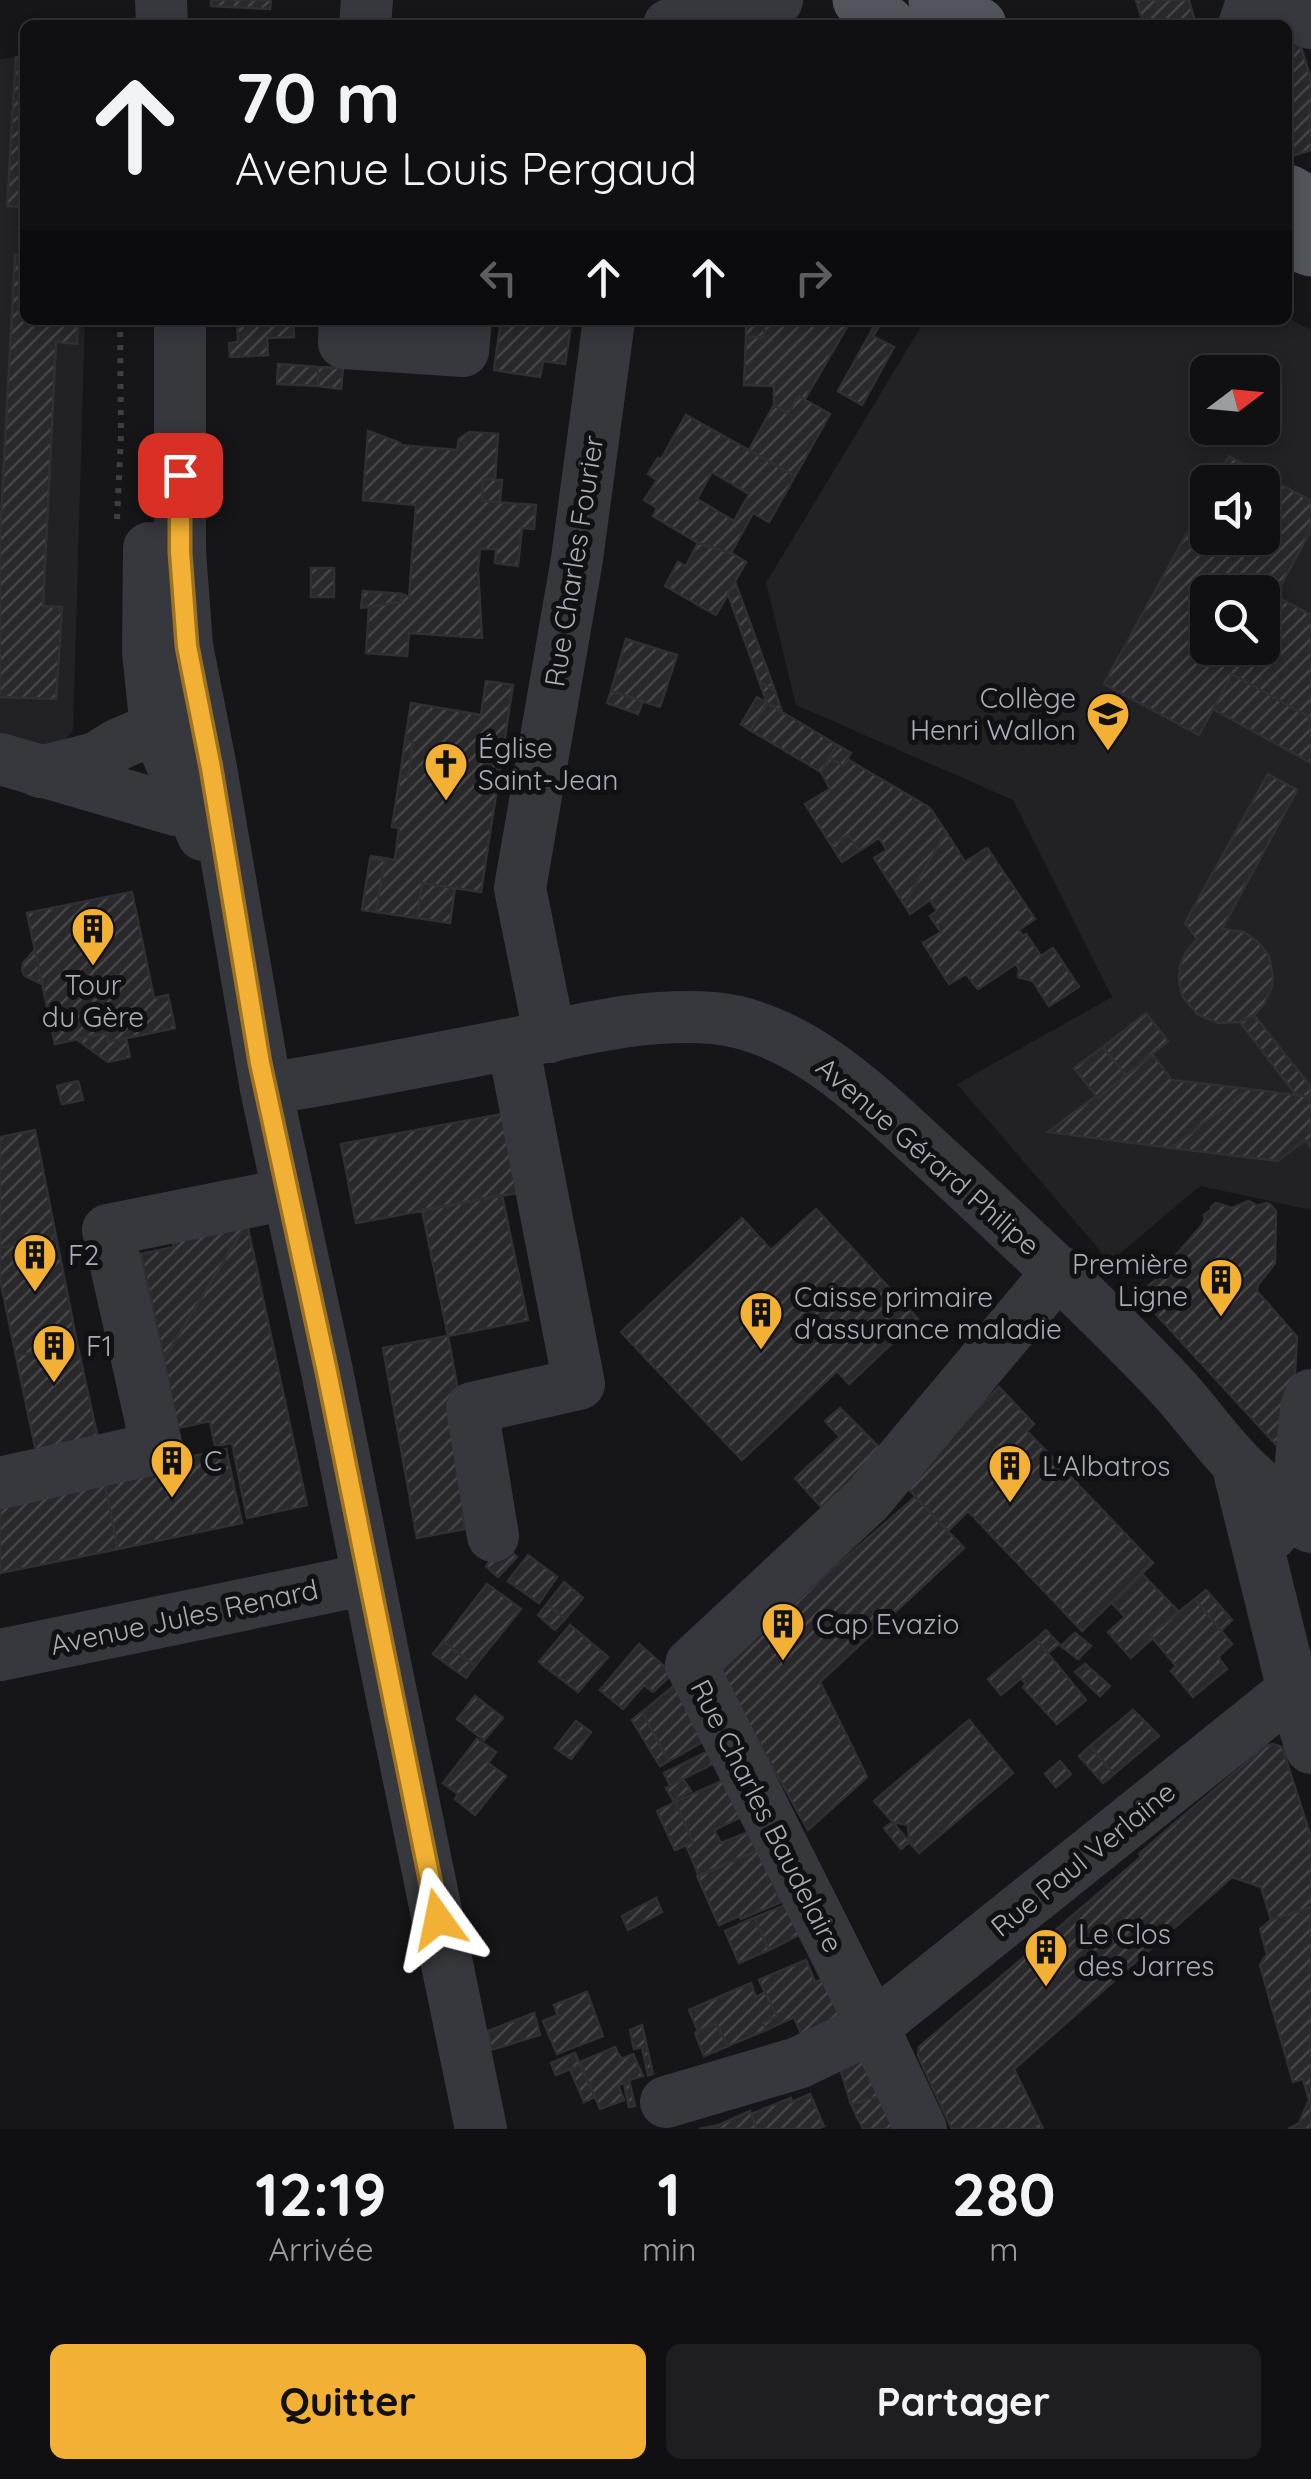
<!DOCTYPE html>
<html lang="fr">
<meta charset="utf-8">
<style>
body{margin:0;font-family:Quicksand,sans-serif;background:#1e1e20;color:#f1f3f6;height:100vh;display:flex;flex-direction:column;font-size:38px;white-space:nowrap}
*{box-sizing:border-box;margin:0}
p{font-size:32px;color:#9c9d9f}
.icon{flex:none;width:55px;height:55px;fill:none;stroke:currentColor;stroke-width:2;stroke-linecap:round;stroke-linejoin:round}
.map{position:relative;height:2129px;overflow:hidden}
.sheet{display:flex;flex-direction:column;background:#101012;flex:1}
.sheet>*{flex:none}
.banner{position:absolute;left:20px;top:20px;width:1272px;height:305px;border-radius:15px;box-shadow:0 5px 15px #0003,0 0 0 2px #303032;background:#101012;color:#f1f3f6;overflow:hidden}
.needle{width:65px;rotate:74deg}
.controls{position:absolute;left:1190px;top:355px;display:grid;gap:20px}
.controls a{display:grid;place-items:center;width:90px;height:90px;border-radius:15px;background:#101012;box-shadow:0 5px 15px #0003,0 0 0 2px #303032;font-size:50px}
.pin{position:absolute;display:grid;place-items:center;width:85px;height:85px;color:#fff;margin:-42px;border-radius:20px;box-shadow:0 5px 15px #0006}
.me{position:absolute;width:110px;margin:-55px;rotate:348deg;stroke-linejoin:round;filter:drop-shadow(0 0 8px #0008)}
.turn{display:flex;align-items:center;gap:35px;height:210px;padding:0 50px;font-size:45px}
.turn .icon{width:130px;height:130px;stroke-width:2.5}
.turn b{display:block;font-size:70px;line-height:85px}
.lanes{display:flex;align-items:center;height:95px;padding:0 50px;background:#0003;justify-content:center;gap:50px;direction:ltr}
.lanes .off{opacity:.35}
.eta{display:flex;justify-content:space-evenly;align-items:center;height:170px;text-align:center}
.eta b{font-size:60px;font-weight:800;line-height:70px}
.button{display:flex;gap:20px;margin-top:auto;padding:20px 50px}
.button a{flex:1;height:115px;border-radius:15px;background:#f2b134;color:#111;font-size:40px;font-weight:800;line-height:115px;text-align:center}
.button a+a{background:#1e1e20;color:#f1f3f6}
.map>svg:first-child{display:block}
.built{fill:#222225;fill-rule:evenodd}
.building{fill:url(#building-hatch);stroke:#303034;stroke-width:2.5;fill-rule:evenodd}
.lines{fill:none;stroke-linecap:round;stroke-linejoin:round}
.path{stroke:#3d3f44;stroke-width:6;stroke-dasharray:5 8;stroke-linecap:butt}
.minor{stroke:#37383d;stroke-width:52}
.major{stroke:#53555c;stroke-width:55}
.route-casing{stroke:#9d7322;stroke-width:25}
.route{stroke:#f2b134;stroke-width:18}
.labels{text-anchor:middle;stroke-width:10;stroke-linejoin:round;paint-order:stroke}
.street-label{font-size:28px;fill:#a8adb8;stroke:#111113}
.poi-label{font-size:28px;fill:#a8adb8;stroke:#111113;text-anchor:start}
</style>
<div class="map">
<svg width="1311" height="2129" viewBox="0 0 1311 2129">
<defs>
<pattern id="building-hatch" width="6" height="6" patternUnits="userSpaceOnUse" patternTransform="scale(2.5)"><rect width="6" height="6" fill="#29292c"/><path d="M-1 1l2-2M0 6l6-6M5 7l2-2" fill="none" stroke="#454548"/></pattern>
</defs>
<rect width="100%" height="100%" fill="#161618"/>
<path class="built" d="M16,57H25V320H85L73,730L40,772L0,759V59Z
M1288,318L1311,330V1210L1200,1186L1110,1262L957,1084L1112,997L1013,800L796,705L766,583L925,320ZM1208,372H1262V428H1208ZM1208,482H1262V538H1208ZM1208,592H1262V648H1208Z"/>
<path class="building" d="M211,0H271L270,9L211,6Z
M1136,0H1189L1196,25H1144Z
M1298,38L1311,79V150L1292,156L1288,142V42Z
M16,57H25V207L7,206Z
M15,255L25,256V320H78L77,344L56,342L43,606L62,607L56,699L0,697V537Z
M237,320H293L294,337L267,338L268,355L230,357L229,343L238,342Z
M501,320H572L565,364L543,361L540,377L494,370Z
M746,320H765L764,337H746Z
M765,320H851L805,399L798,396L788,414L774,405V386L744,385L746,337H764Z
M876,323L880,325L873,336L894,347L862,405L838,391Z
M278,364L318,367V386L277,384Z
M318,367L343,368L341,389L318,386Z
M798,396L830,414L795,476L749,450L774,405L788,414Z
M686,415L795,476L769,522L753,513L731,553L698,543L653,516L657,508L644,500L657,480L648,474L658,458L661,459ZM712,472L749,494L734,521L697,499Z
M368,431L400,443L399,445L457,450L459,439L469,432L498,434L495,479H483L482,501L536,505L534,529L522,528L518,566L495,563L496,549H480L478,569L482,638L409,633L407,656L366,653L369,607L401,602L402,594L409,597L416,505L363,500Z
M1229,456L1311,501V530L1275,596L1311,615V718L1232,674L1199,735L1104,684L1208,495V538H1262V482H1214ZM1208,592H1262V648H1208Z
M483,479L502,480L500,502L482,501Z
M698,543L731,553L746,562L716,615L665,586L678,562L686,566Z
M311,568H334V597H311Z
M735,582L745,609L775,691L759,681L728,594Z
M363,591L402,594L401,602L361,608Z
M626,639L677,655L660,707L611,691Z
M1232,674L1311,718V763L1213,709Z
M486,681L513,685L481,892L422,883L417,918L376,912L385,860L370,859L371,856L395,860L399,828L392,827L400,776L408,777L413,742L405,741L411,703L481,715Z
M759,681L775,691L782,712L767,703Z
M611,691L643,701L638,714L607,703Z
M757,697L767,703L750,730L741,724Z
M767,703L837,745L821,772L750,730Z
M405,741L413,742L408,777L400,776Z
M837,745L851,753L843,766L829,757Z
M829,757L843,766L847,759L930,808L946,832L904,904L874,858L887,850L879,838L859,851L848,835L831,845L805,804L830,789L821,772Z
M1268,774L1297,790L1222,929L1244,932L1258,942L1269,956L1273,976L1272,986L1265,1003L1254,1015L1240,1022L1218,1023L1197,1014L1183,997L1179,982L1180,966L1185,954L1197,939L1185,923Z
M946,832L965,862L987,848L1035,919L1019,930L1023,936L1026,934L1041,956L1053,948L1079,987L1049,1006L1033,981L1018,977L1019,969L1016,964L978,989L966,974L949,984L923,943L941,932L930,916L937,911L930,900L910,914L904,904Z
M848,835L859,851L842,862L831,845Z
M370,859L385,860L376,912L362,910Z
M422,883L455,888L450,923L417,918Z
M132,892L154,998L168,995L175,1028L108,1042L107,1033L55,1044L27,913Z
M35,950L42,984L25,976L22,970L23,963Z
M1146,1013L1168,1041L1126,1076L1103,1047Z
M1254,1015L1311,1087V1097L1296,1095L1240,1022Z
M107,1033L108,1042L126,1038L130,1057L108,1062L76,1039Z
M1103,1047L1126,1076L1098,1098L1074,1068Z
M1152,1054L1172,1080L1248,1089L1171,1148L1048,1132L1096,1096L1098,1098Z
M78,1081L83,1100L62,1104L57,1086Z
M1248,1089L1311,1097V1148L1305,1140L1278,1161L1171,1148Z
M513,1112L528,1191L356,1223L341,1144Z
M35,1130L56,1236L0,1248V1137Z
M502,1195L528,1320L448,1336L422,1210Z
M1249,1201L1257,1206L1266,1203L1270,1204L1276,1211L1275,1263L1258,1285L1257,1291L1297,1337L1290,1460L1143,1300L1148,1286L1163,1274L1161,1272L1202,1225L1205,1219L1204,1215L1211,1210V1207L1216,1203L1232,1208Z
M816,1209L918,1319L849,1384L837,1371L742,1460L621,1332L742,1218L771,1250Z
M247,1223L171,1347L164,1359L141,1254L174,1247L170,1230Z
M247,1223L307,1505L247,1518L232,1443L215,1446L210,1421L178,1428L164,1359Z
M56,1236L77,1343L16,1356L0,1279V1248Z
M448,1336L480,1510L462,1514L465,1529L417,1538L383,1348Z
M77,1343L101,1453L39,1466L16,1356Z
M999,1387L1034,1424L1027,1431L1153,1563L1082,1631L968,1511L948,1531L901,1481Z
M840,1408L882,1450L824,1510L795,1478L840,1437L825,1421Z
M226,1449L242,1523L118,1549L103,1475Z
M103,1475L118,1549L0,1573V1496Z
M915,1497L964,1548L820,1682L867,1777L808,1830L724,1680L722,1666Z
M503,1544L517,1557L498,1577L486,1566Z
M528,1555L557,1577L539,1603L508,1581Z
M1142,1574L1179,1612L1150,1635L1153,1638L1131,1658L1108,1632L1125,1617L1112,1603Z
M564,1582L583,1598L565,1619L547,1604Z
M487,1584L521,1609L475,1666L443,1641Z
M1206,1590L1232,1620L1221,1631L1195,1599Z
M1195,1599L1232,1644L1218,1657L1227,1669L1193,1697L1171,1671L1176,1666L1150,1635Z
M547,1604L565,1619L555,1630L538,1615Z
M570,1625L608,1657L578,1692L539,1662Z
M1046,1630L1059,1644L1048,1653L1036,1639Z
M1075,1633L1091,1646L1078,1659L1061,1646Z
M1036,1639L1086,1700L1057,1724L1023,1687L1026,1684L1021,1678L1001,1695L988,1679Z
M443,1641L475,1666L466,1678L433,1654Z
M639,1644L664,1666L669,1677L653,1692L644,1685L623,1709L600,1690Z
M1085,1664L1110,1686L1100,1696L1075,1672Z
M675,1685L704,1741L669,1761L642,1712Z
M475,1696L503,1718L484,1740L457,1719Z
M1133,1710L1159,1736L1114,1774L1090,1746Z
M642,1712L669,1761L660,1766L632,1720Z
M969,1720L1013,1773L919,1853L909,1842L908,1825L893,1822L874,1801Z
M576,1721L591,1732L571,1759L555,1748Z
M477,1739L496,1752L488,1763L506,1776L475,1815L455,1799L458,1794L443,1783Z
M1273,1744L1282,1747L1311,1837V1907L1271,1920L1261,1887L1232,1877L1014,2069L1043,2129H952L924,2069L918,2055L919,2047L1141,1857L1139,1854L1182,1817L1266,1746Z
M1090,1746L1114,1774L1103,1783L1079,1756Z
M709,1751L715,1763L670,1785L664,1773Z
M1060,1761L1071,1774L1056,1787L1045,1774Z
M683,1779L691,1791L673,1800L666,1788Z
M724,1780L743,1816L714,1830L721,1843L751,1831L761,1849L699,1876L686,1845L693,1842L675,1802Z
M675,1802L693,1842L675,1850L657,1811Z
M893,1822L909,1842L901,1849L884,1828Z
M759,1850L781,1902L741,1919L739,1916L719,1925L697,1876Z
M656,1898L662,1912L628,1930L622,1916Z
M790,1903L807,1931L769,1950L754,1918Z
M1311,1907V2129H1288L1299,2123L1309,2100L1303,2079L1293,2082L1260,1965L1267,1954L1260,1929L1271,1920Z
M754,1918L769,1950L739,1963L725,1931Z
M806,1960L815,1982L830,1976L855,2022L805,2043L794,2017L766,2030L763,2023L777,2016L759,1980Z
M751,1983L756,1997L765,1992L777,2016L763,2023L766,2030L728,2046L716,2023L698,2031L689,2010Z
M587,1992L603,2036L557,2054L543,2021L558,2015L554,2005Z
M534,2013L540,2035L491,2050L488,2031Z
M716,2023L728,2046L704,2056L695,2033Z
M642,2025L653,2074L648,2075L642,2047L634,2049L630,2030Z
M615,2047L621,2059L633,2054L643,2076L629,2080L635,2106L629,2107L624,2083L618,2085L624,2100L600,2109L580,2062Z
M872,2052L894,2092L851,2104L838,2062Z
M575,2053L580,2065L556,2075L551,2063Z
M580,2065L595,2097L584,2102L570,2069Z
M894,2092L900,2129H863L851,2104Z
M810,2094L824,2126L817,2129H757L751,2114L791,2098L792,2102Z
M750,2111L757,2129H699L719,2125Z"/>
<g class="lines">
<path class="path" d="M117,519L121,436L120,320"/>
<path class="minor" d="M161,0L162,25
M365,25L367,0
M669,25L678,21L777,0
M1244,25L1249,10C1271,0 1290,14 1311,23
M180,320V552L187,646L211,768L266,1089L327,1371L386,1668L481,2129
M345,320L344,343L463,351L466,320
M149,548L148,652L156,728L203,835
M0,759L176,810C190,807 200,800 205,786
M40,772L96,758L119,744L156,728L188,737
M550,1037L520,888L577,559L609,320
M266,1089C348,1076 429,1060 511,1044C578,1031 643,1012 713,1018C806,1026 884,1112 950,1171C1022,1238 1094,1305 1162,1376C1189,1403 1210,1435 1236,1462C1257,1484 1281,1503 1303,1523L1311,1527
M1237,1463L1293,1690L1311,1748
M0,1483L157,1448L108,1230L288,1194
M1272,1534L1299,1482L1306,1408L1311,1395
M493,1536L472,1408L579,1384L513,1044
M0,1655L368,1579
M666,2102L798,2063L873,2027L1293,1690
M921,2129L873,2027L691,1664L867,1500L1059,1271"/>
<path class="major" d="M860,0L889,25
M936,0L979,25
M1288,192L1311,205
M1288,240L1311,249"/>
</g>
<g class="lines">
<defs>
<path id="route" d="M180,475V552L187,646L211,768L260,1063L327,1372L438,1919"/>
</defs>
<use href="#route" class="route-casing"/>
<use href="#route" class="route"/>
</g>
<defs>
<symbol id="school-pin" viewBox="-11 -11 22 30"><path d="M0 17L-7.5 6A9.5 9.5 0 1 1 7.5 6Z" fill="#f2b134" stroke="#111113"/><path d="M0-5L7-2L0 1L-7-2ZM-4 1L0 2.5L4 1V4Q0 6-4 4Z" fill="#111"/></symbol>
<symbol id="church-pin" viewBox="-11 -11 22 30"><path d="M0 17L-7.5 6A9.5 9.5 0 1 1 7.5 6Z" fill="#f2b134" stroke="#111113"/><path d="M-1.2-6h2.4v3.5h3.3v2.4h-3.3V6h-2.4V-.1h-3.3v-2.4h3.3Z" fill="#111"/></symbol>
<symbol id="building-pin" viewBox="-11 -11 22 30"><path d="M0 17L-7.5 6A9.5 9.5 0 1 1 7.5 6Z" fill="#f2b134" stroke="#111113"/><path d="M-4-6H4V6H1V3H-1V6H-4ZM-2.5-4.3h1.7v1.8h-1.7ZM.8-4.3h1.7v1.8H.8ZM-2.5-1h1.7V.8h-1.7ZM.8-1h1.7V.8H.8Z" fill="#111"/></symbol>
</defs>
<g fill-rule="evenodd">
<use href="#school-pin" x="1083" y="689" width="50" height="68"/>
<use href="#church-pin" x="421" y="739" width="50" height="68"/>
<use href="#building-pin" x="68" y="904" width="50" height="68"/>
<use href="#building-pin" x="10" y="1230" width="50" height="68"/>
<use href="#building-pin" x="1196" y="1255" width="50" height="68"/>
<use href="#building-pin" x="736" y="1288" width="50" height="68"/>
<use href="#building-pin" x="29" y="1321" width="50" height="68"/>
<use href="#building-pin" x="147" y="1436" width="50" height="68"/>
<use href="#building-pin" x="985" y="1441" width="50" height="68"/>
<use href="#building-pin" x="758" y="1599" width="50" height="68"/>
<use href="#building-pin" x="1021" y="1925" width="50" height="68"/>
</g>
<g class="labels">
<g class="street-label">
<text transform="translate(574 561) rotate(-81)" y="10">Rue Charles Fourier</text>
<text transform="translate(928 1156) rotate(41)" y="10">Avenue Gérard Philipe</text>
<text transform="translate(184 1617) rotate(-12)" y="10">Avenue Jules Renard</text>
<text transform="translate(767 1816) rotate(63)" y="10">Rue Charles Baudelaire</text>
<text transform="translate(1083 1859) rotate(-39)" y="10">Rue Paul Verlaine</text>
</g>
<g class="poi-label">
<text x="1076" y="708" text-anchor="end">Collège<tspan x="1076" dy="32">Henri Wallon</tspan></text>
<text x="478" y="758">Église<tspan x="478" dy="32">Saint-Jean</tspan></text>
<text x="93" y="995" text-anchor="middle">Tour<tspan x="93" dy="32">du Gère</tspan></text>
<text x="68" y="1265">F2</text>
<text x="1188" y="1274" text-anchor="end">Première<tspan x="1188" dy="32">Ligne</tspan></text>
<text x="794" y="1307">Caisse primaire<tspan x="794" dy="32">d'assurance maladie</tspan></text>
<text x="86" y="1356">F1</text>
<text x="204" y="1471">C</text>
<text x="1042" y="1476">L'Albatros</text>
<text x="816" y="1634">Cap Evazio</text>
<text x="1078" y="1944">Le Clos<tspan x="1078" dy="32">des Jarres</tspan></text>
</g>
</g>
</svg>
<div class="controls">
<a><svg class="needle" viewBox="-14 -14 28 28"><path d="M0-13l5 13h-10z" fill="#e53935"/><path d="M0 13l5-13h-10z" fill="#9c9d9f"/></svg></a>
<a><svg class="icon" aria-label="sound" viewBox="0 0 24 24"><path d="M4 9h4l5-4v14l-5-4H4zM17 9q2 3 0 6"/></svg></a>
<a><svg class="icon" aria-label="search" viewBox="0 0 24 24"><circle cx="10" cy="10" r="6"/><path d="M15 15l6 6"/></svg></a>
</div>
<div class="pin" style="left:180px;top:475px;background:#d93025"><svg class="icon" aria-label="arrive" viewBox="0 0 24 24"><path d="M6 21V4h12l-3 4 3 4H6"/></svg></div>
<svg class="me" style="left:438px;top:1919px" viewBox="-20 -20 40 40"><path d="M0-17L14 15 0 8-14 15z" fill="#f2b134" stroke="#fff" stroke-width="4"/></svg>
<div class="banner">
<div class="turn"><svg class="icon" aria-label="ahead" viewBox="0 0 24 24"><path d="M12 20V5M6 11l6-6 6 6"/></svg><div><b>70 m</b>Avenue Louis Pergaud</div></div>
<div class="lanes"><svg class="icon off" aria-label="left" viewBox="0 0 24 24"><path d="M17 20v-9H6M10 6l-5 5 5 5"/></svg><svg class="icon" aria-label="ahead" viewBox="0 0 24 24"><path d="M12 20V5M6 11l6-6 6 6"/></svg><svg class="icon" aria-label="ahead" viewBox="0 0 24 24"><path d="M12 20V5M6 11l6-6 6 6"/></svg><svg class="icon off" aria-label="right" viewBox="0 0 24 24"><path d="M7 20v-9h11M14 6l5 5-5 5"/></svg></div>
</div>
</div>
<section class="sheet">
<div class="eta">
<div><b>12:19</b><p>Arrivée</p></div>
<div><b>1</b><p>min</p></div>
<div><b>280</b><p>m</p></div>
</div>
<div class="button"><a>Quitter</a><a>Partager</a></div>
</section>
